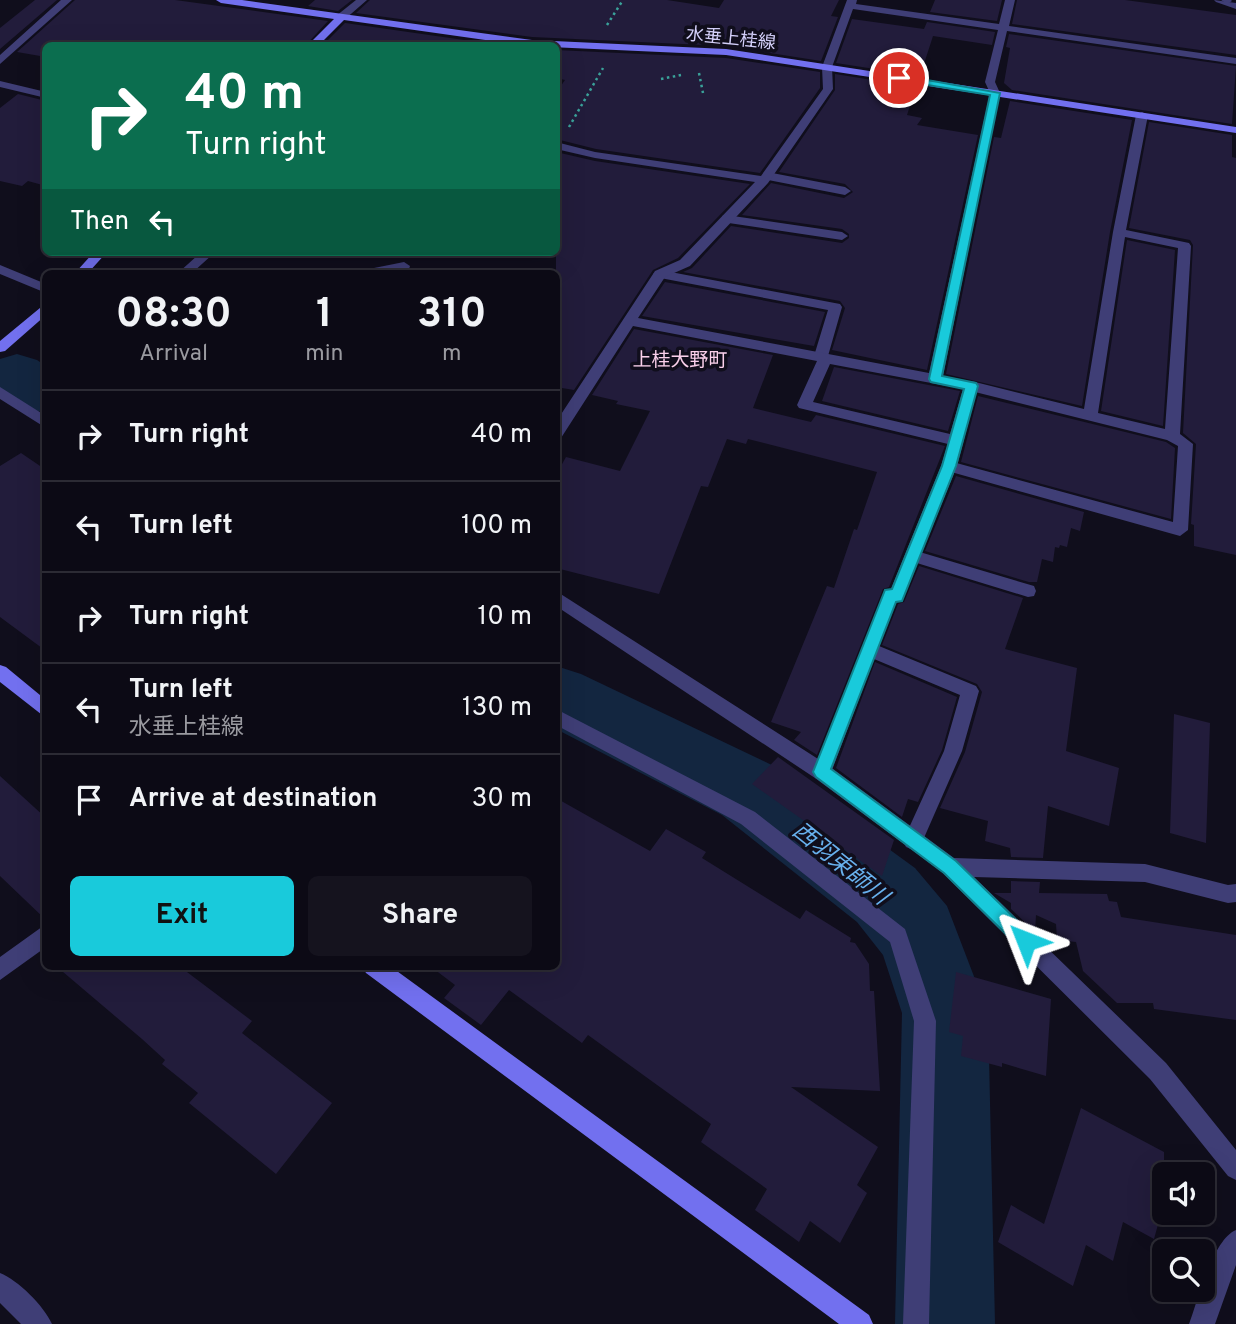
<!DOCTYPE html>
<meta charset="utf-8">
<style>
body{margin:0;font-family:Overpass,"Noto Sans JP",sans-serif;background:#15131e;color:#f1f3f6;height:100vh;display:flex;flex-direction:column;font-size:26px;white-space:nowrap}
*{box-sizing:border-box;margin:0}
p{font-size:23px;color:#9a9aa0}
.icon{flex:none;width:38px;height:38px;fill:none;stroke:currentColor;stroke-width:2;stroke-linecap:round;stroke-linejoin:round}
.map{position:relative;flex:1;overflow:hidden}
.sheet{position:absolute;left:42px;top:270px;width:518px;height:700px;display:flex;flex-direction:column;background:#0c0a15;border-radius:10px;box-shadow:0 7px 28px #0002,0 0 0 2px #2c2b34}
.sheet>*{flex:none}
.guide{position:absolute;left:42px;top:42px;width:518px;height:214px;border-radius:10px;box-shadow:0 7px 28px #0002,0 0 0 2px #2c2b34;background:#0b6e4f;color:#fff;overflow:hidden}
.fabs{position:absolute;left:1152px;top:1162px;display:grid;gap:14px}
.fabs a{display:grid;place-items:center;width:63px;height:63px;border-radius:10px;background:#0c0a15;box-shadow:0 7px 28px #0002,0 0 0 2px #2c2b34;font-size:35px}
.pin{position:absolute;display:grid;place-items:center;width:60px;height:60px;color:#fff;margin:-30px;border:4px solid #fff;border-radius:50%;box-shadow:0 2px 7px #0007}
.me{position:absolute;width:77px;margin:-38px;rotate:315deg;stroke-linejoin:round;filter:drop-shadow(0 0 5px #0008)}
.turn{display:flex;align-items:center;gap:24px;height:147px;padding:0 28px;font-size:32px}
.turn .icon{width:91px;height:91px;stroke-width:2.5}
.turn b{display:block;font-size:49px;line-height:60px}
.then{display:flex;align-items:center;height:66px;padding:0 28px;background:#0003;gap:14px;font-size:26px}
.eta{display:flex;justify-content:space-evenly;align-items:center;height:119px;text-align:center}
.eta b{font-size:42px;font-weight:700;line-height:49px}
.action{display:flex;gap:14px;margin-top:auto;padding:14px 28px}
.action a{flex:1;height:80px;border-radius:10px;background:#19cadb;color:#111;font-size:28px;font-weight:700;line-height:80px;text-align:center}
.action a+a{background:#15131e;color:#f1f3f6}
ul{padding:0;list-style:none}
li{display:flex;align-items:center;gap:21px;height:91px;padding:0 28px;border-top:2px solid #2c2b34}
li div{flex:1}
li b{display:block;font-size:26px}
li em{font-style:normal}
.map>svg:first-child{display:block}
.lines{fill:none;stroke-linecap:round;stroke-linejoin:round}
.river{fill:#132640;fill-rule:evenodd}
.building{fill:#221c3b}
.path{stroke:#3aa29a;stroke-width:2.5;stroke-dasharray:2.5 3.5;stroke-linecap:butt}
.lane{fill:#3f3e76;fill-rule:evenodd}
.street{fill:#3f3e76;fill-rule:evenodd}
.secondary{fill:#7270ef;fill-rule:evenodd}
.route{fill:#19cadb;stroke:#10838e;stroke-width:2}
.labels{text-anchor:middle;stroke-width:7;stroke-linejoin:round;paint-order:stroke}
.far-street-label{font-size:18px;fill:#d3cff9;stroke:#100e1c}
.far-neighbourhood-label{font-size:19px;fill:#fad0eb;stroke:#100e1c}
.water-label{font-size:23px;font-style:italic;fill:#68b1ee;stroke:#100e1c}
</style>
<div class="map">
<svg width="1236" height="1324" viewBox="0 0 1236 1324">
<rect width="100%" height="100%" fill="#100e1c"/>
<g class="lines">
<path class="river" d="M17,354L37,360L46,366V413L26,408L0,388V359Z
M556,666L581,674L776,767L915,868L947,906L988,1013L995,1324H895L902,1013L883,955L857,922L722,815L556,729Z"/>
</g>
<path class="building" d="M35,0H57L0,49V28Z
M75,0H175L328,21L305,46H46V57L17,52Z
M315,0H352L338,11L308,6Z
M370,0H667L719,8L724,0H839L831,16L838,17L821,61L726,46L532,37L356,13Z
M935,0H1002L997,21L930,12Z
M1017,0H1125L1236,15V55L1012,24Z
M852,19L924,29L927,22L995,32L992,45L933,36L920,76L836,63Z
M345,23L506,46H322Z
M1009,34L1236,66L1232,124L1012,90L1004,83L1010,48L1006,47Z
M556,50L726,58L820,72V88L760,173L596,149L556,139V93L565,80L556,78Z
M835,74L916,87L907,115L922,118L917,125L978,135L927,370L832,350L845,308L840,301L683,272L692,268L731,226L842,243L849,238V234L842,229L742,215L771,183L844,198L853,192L845,184L779,172L835,90Z
M18,94L46,101V186L28,181L22,186L0,181V108Z
M1010,101L1132,120L1110,232L1082,406L946,374L994,137L1001,138Z
M1149,122L1232,135V157L1236,158V555L1194,546V525L1191,524L1196,444L1183,433L1193,245L1190,240L1129,228Z
M556,152L595,161L750,184L678,258L653,270L574,390L556,387Z
M1127,240L1175,250L1163,426L1101,411Z
M665,282L825,312L814,346L642,316Z
M634,329L773,355L753,408L811,422L816,415L945,446L889,587L883,589L817,755L794,740L801,732L771,722L827,586L834,588L854,529L857,530L877,472L748,439L746,444L727,439L708,487L701,486L659,594L556,568V475L566,457L620,471L650,411L616,404L618,401L592,395Z
M834,367L960,391L948,431L822,401Z
M978,396L1166,442L1175,448L1171,519L961,462Z
M21,453L46,470V651L0,617V466Z
M956,476L1084,512L1080,531L1071,528L1067,547L1060,545L1059,548L1055,547L1053,562L1042,559L1037,582H1029L925,551Z
M919,566L1023,598L1005,649L1077,668L1066,751L1119,768L1109,826L1048,806L1043,858L1011,857L1010,848L985,841L988,821L940,808L965,752L982,692L977,684L882,645L898,604L904,602Z
M875,662L957,697L942,750L918,802L908,799L902,817L836,768Z
M1174,714L1210,723L1206,843L1170,833Z
M778,757L894,840L882,876L752,784Z
M0,776L46,818V920L0,876Z
M556,798L650,851L666,829L706,852L702,858L800,919L806,910L851,938L850,942L855,943L869,964L870,991H874L880,1091L791,1087L878,1147L857,1185L867,1193L840,1243L810,1221L799,1242L755,1210L767,1189L701,1142L711,1124L588,1035L582,1043L509,990L481,1025L444,998L455,985L430,966H556Z
M1011,881L1040,882L1039,893L1107,894L1109,901L1117,902L1121,917L1236,935V1020L1154,1009L1153,1003H1117L1083,971L1076,942L1057,940L1056,924L1036,915L1035,932L1011,909V903L994,893H1011Z
M56,966H179L252,1021L242,1033L332,1103L276,1174L189,1103L198,1093L162,1064L165,1060L142,1039Z
M956,972L1051,999L1046,1076L1002,1063V1067L961,1056L963,1036L949,1032Z
M1081,1108L1164,1152V1203L1154,1239L1123,1222L1113,1261L1086,1245L1073,1286L998,1242L1011,1205L1044,1224Z"/>
<g class="lines">
<path class="path" d="M607,25L623,0
M699,73L703,93
M661,79L681,75
M569,127L603,68"/>
<path class="lane" d="M61,0H72L0,64V55Z
M1221,0H1231L1232,1L1227,4Z
M0,81L46,92V98L0,87Z
M1142,112L1148,115L1126,230L1189,243L1191,246L1180,434L1193,444L1188,530L1180,536L944,470L941,466L949,461L1173,522L1178,446L1167,440L971,391L964,386L971,381L1084,409L1113,232L1136,115ZM1125,237L1178,248L1165,429L1098,413Z
M767,172L845,187L851,191L845,195L763,179V173Z
M726,215L842,232L848,236L842,240L722,222V216Z
M197,252L213,254L192,273H178L198,255Z
M404,262L410,266L409,269L388,273H363L364,270Z
M660,270L840,304L842,307L828,356L821,360L814,356L828,310L655,277L653,274Z
M913,550L1034,586L1036,591L1034,596L1028,597L907,560L905,556L907,552Z
M891,589L897,590L899,595L879,646L976,686L979,691L962,751L920,847L913,850L906,847L903,841L944,751L960,695L874,659L829,778L822,780L815,778L813,772L883,595L885,590Z
M1236,1230V1265L1215,1324H1189C1198,1300 1213,1239 1236,1230Z"/>
<path class="street" d="M356,0H367L344,20H336V16Z
M847,0H857L856,4L999,24L1005,0H1015L1009,26L1236,58V64L1007,31L995,82L1000,93L943,376L976,383L978,386L957,466L904,596L902,601L896,602L885,600L883,595L891,589L941,466L948,444L799,408L797,405L817,361L633,326L561,438L556,439V422L655,271L680,260L755,182L595,158L556,149V142L595,152L761,176L823,89L822,67ZM853,9L998,30L985,82L990,93L929,373L638,318L665,277L690,266L768,183L833,89L832,67ZM830,364L963,389L950,434L813,402Z
M1214,0L1236,3V9L1216,2Z
M0,265L46,284V293L0,274Z
M0,387L46,416V428L0,399Z
M556,591L829,766L954,858L1145,864L1228,885L1236,884V902L1228,903L1145,882L974,877L1166,1063L1236,1150V1180L1228,1176L1150,1079L943,873L815,778L556,606Z
M556,709L755,812L905,929L936,1021L929,1324H903L914,1021L890,942L741,824L556,725Z
M46,924V947L0,980V957Z
M0,1273C18,1280 44,1306 52,1324H21L0,1303Z"/>
<path class="secondary" d="M216,0H242L532,40L726,49L1236,127V133L726,55L528,46L344,20L318,46H307L334,19L221,3Z
M94,252H107L88,273H75Z
M46,303V315L5,351L0,352V341Z
M0,665L6,667L46,700V718L0,682Z
M362,966H390L869,1315L873,1324H839L366,973Z"/>
</g>
<path class="route" d="M899,75L1000,93L942,376L976,383L978,386L956,466L902,601L896,602L831,769L956,861L1032,935L1035,941L1032,947L1026,950L1019,947L944,873L816,777L813,772L883,595L885,590L892,589L942,466L964,389L931,382L929,379L990,95L896,80V76Z"/>
<g class="labels">
<g class="far-street-label">
<text transform="translate(731 38) rotate(6)" y="6">水垂上桂線</text>
</g>
<g class="far-neighbourhood-label">
<text x="680" y="366">上桂大野町</text>
</g>
<g class="water-label">
<text transform="translate(841 863) rotate(39)" y="8">西羽束師川</text>
</g>
</g>
</svg>
<div class="fabs">
<a><svg class="icon" aria-label="sound" viewBox="0 0 24 24"><path d="M4 9h4l5-4v14l-5-4H4zM17 9q2 3 0 6"/></svg></a>
<a><svg class="icon" aria-label="search" viewBox="0 0 24 24"><circle cx="10" cy="10" r="6"/><path d="M15 15l6 6"/></svg></a>
</div>
<div class="pin" style="left:899px;top:78px;background:#d93025"><svg class="icon" aria-label="arrive" viewBox="0 0 24 24"><path d="M6 21V4h12l-3 4 3 4H6"/></svg></div>
<svg class="me" style="left:1026px;top:941px" viewBox="-20 -20 40 40"><path d="M0-17L14 15 0 8-14 15z" fill="#19cadb" stroke="#fff" stroke-width="4"/></svg>
<div class="guide">
<div class="turn"><svg class="icon" aria-label="right" viewBox="0 0 24 24"><path d="M7 20v-9h11M14 6l5 5-5 5"/></svg><div><b>40 m</b>Turn right</div></div>
<div class="then">Then<svg class="icon" aria-label="left" viewBox="0 0 24 24"><path d="M17 20v-9H6M10 6l-5 5 5 5"/></svg></div>
</div>
<section class="sheet">
<div class="eta">
<div><b>08:30</b><p>Arrival</p></div>
<div><b>1</b><p>min</p></div>
<div><b>310</b><p>m</p></div>
</div>
<ul>
<li><svg class="icon" aria-label="right" viewBox="0 0 24 24"><path d="M7 20v-9h11M14 6l5 5-5 5"/></svg><div><b>Turn right</b></div><em>40 m</em></li>
<li><svg class="icon" aria-label="left" viewBox="0 0 24 24"><path d="M17 20v-9H6M10 6l-5 5 5 5"/></svg><div><b>Turn left</b></div><em>100 m</em></li>
<li><svg class="icon" aria-label="right" viewBox="0 0 24 24"><path d="M7 20v-9h11M14 6l5 5-5 5"/></svg><div><b>Turn right</b></div><em>10 m</em></li>
<li><svg class="icon" aria-label="left" viewBox="0 0 24 24"><path d="M17 20v-9H6M10 6l-5 5 5 5"/></svg><div><b>Turn left</b><p>水垂上桂線</p></div><em>130 m</em></li>
<li><svg class="icon" aria-label="arrive" viewBox="0 0 24 24"><path d="M6 21V4h12l-3 4 3 4H6"/></svg><div><b>Arrive at destination</b></div><em>30 m</em></li>
</ul>
<div class="action"><a>Exit</a><a>Share</a></div>
</section>
</div>
